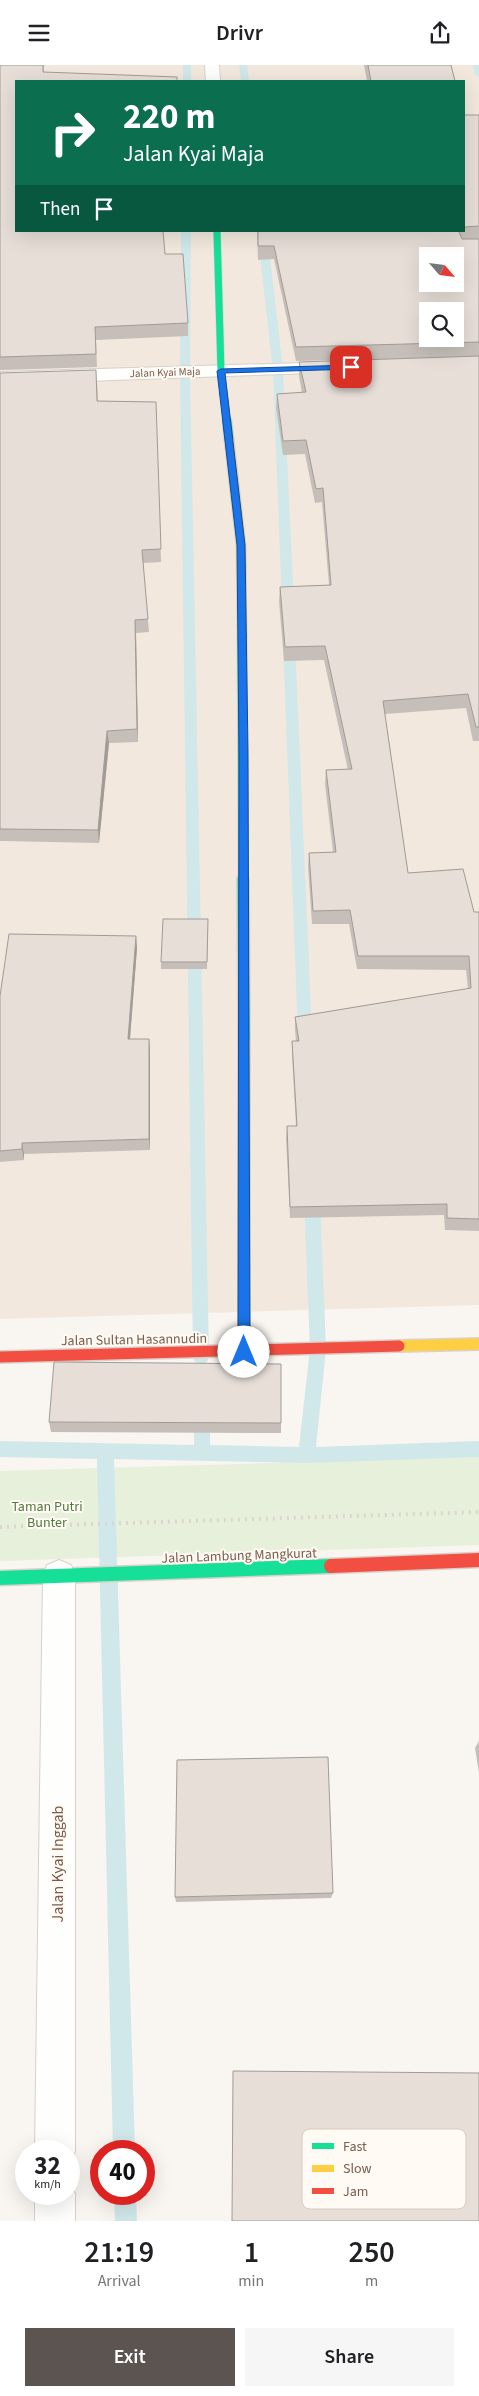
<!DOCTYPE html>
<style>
body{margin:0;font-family:"Source Sans 3",sans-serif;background:#f6f6f6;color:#202124;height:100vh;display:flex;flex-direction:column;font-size:19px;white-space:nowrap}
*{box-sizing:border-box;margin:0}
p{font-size:16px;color:#757577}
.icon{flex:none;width:28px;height:28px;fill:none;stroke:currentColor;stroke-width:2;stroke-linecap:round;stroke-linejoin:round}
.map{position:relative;height:2156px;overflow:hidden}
.drawer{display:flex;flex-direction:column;background:#fff;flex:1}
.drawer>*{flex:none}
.top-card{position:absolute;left:15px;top:15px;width:450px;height:152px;border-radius:0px;box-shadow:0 5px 20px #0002;background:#0b6e4f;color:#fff;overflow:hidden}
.needle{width:32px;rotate:118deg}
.controls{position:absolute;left:419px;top:182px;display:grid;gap:10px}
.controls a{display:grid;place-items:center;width:45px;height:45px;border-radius:0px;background:#fff;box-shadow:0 5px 20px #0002;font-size:25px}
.speed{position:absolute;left:15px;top:2075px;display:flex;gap:10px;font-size:25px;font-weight:700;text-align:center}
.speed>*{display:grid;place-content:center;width:65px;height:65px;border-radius:50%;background:#fff;box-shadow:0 5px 20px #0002;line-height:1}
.speed small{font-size:12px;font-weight:400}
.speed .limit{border:8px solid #d22;background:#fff;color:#111}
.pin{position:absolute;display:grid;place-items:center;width:42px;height:42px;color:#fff;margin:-21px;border-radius:10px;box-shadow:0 2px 8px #0006}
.me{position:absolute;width:55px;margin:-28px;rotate:0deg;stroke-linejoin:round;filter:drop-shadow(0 0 4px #0008)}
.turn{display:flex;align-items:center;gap:18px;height:105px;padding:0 25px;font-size:22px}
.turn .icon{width:65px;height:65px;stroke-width:2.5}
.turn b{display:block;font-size:35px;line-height:42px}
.then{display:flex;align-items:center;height:48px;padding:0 25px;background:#0003;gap:10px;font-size:19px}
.eta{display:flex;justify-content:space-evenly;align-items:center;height:85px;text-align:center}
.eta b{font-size:30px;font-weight:600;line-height:35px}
.cta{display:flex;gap:10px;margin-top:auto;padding:10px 25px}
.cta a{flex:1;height:58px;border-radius:0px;background:#5c5450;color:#fff;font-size:20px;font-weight:600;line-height:58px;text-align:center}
.cta a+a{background:#f6f6f6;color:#202124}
header{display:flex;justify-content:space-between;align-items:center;height:65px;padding:0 25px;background:#fff;font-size:22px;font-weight:600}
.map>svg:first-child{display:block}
.residential{fill:#f2e8de;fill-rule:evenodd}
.green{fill:#e7f0db}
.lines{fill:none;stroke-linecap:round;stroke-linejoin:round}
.stream{fill:#d0e8ea;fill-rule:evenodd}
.street-casing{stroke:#d7d1cb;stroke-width:2}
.fast-far3-casing{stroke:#d9d2cb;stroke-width:8}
.fast-far2-casing{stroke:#d9d2cb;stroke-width:11}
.fast-far1-casing{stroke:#d9d2cb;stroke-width:14}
.fast-casing{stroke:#d9d2cb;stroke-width:17}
.slow-far1-casing{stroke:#d9d2cb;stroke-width:11}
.slow-casing{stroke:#d9d2cb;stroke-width:14}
.jam-far1-casing{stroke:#d9d2cb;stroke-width:14}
.jam-casing{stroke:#d9d2cb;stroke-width:17}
.path{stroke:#dcd5d0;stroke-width:4;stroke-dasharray:2 5;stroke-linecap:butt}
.street{fill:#fefefd;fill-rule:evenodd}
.fast-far3{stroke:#16e098;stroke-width:7}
.fast-far2{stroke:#16e098;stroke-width:9}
.fast-far1{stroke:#16e098;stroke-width:11}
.fast{stroke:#16e098;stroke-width:14}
.slow-far1{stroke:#ffcf43;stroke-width:9}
.slow{stroke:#ffcf43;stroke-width:11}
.jam-far1{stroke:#f24e42;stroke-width:11}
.jam{stroke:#f24e42;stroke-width:14}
.wall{fill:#c6bfb9}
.shaded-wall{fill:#a19b96}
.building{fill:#e6ded7;stroke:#a19b96;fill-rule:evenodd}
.route{fill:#1a73e8;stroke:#114b97}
.labels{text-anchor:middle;stroke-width:4;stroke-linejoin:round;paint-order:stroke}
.far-street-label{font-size:11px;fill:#7a5c4d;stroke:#fffaf3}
.street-label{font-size:14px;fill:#7a5c4d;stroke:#fffaf3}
.park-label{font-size:14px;fill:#537a41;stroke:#fffaf3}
.near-street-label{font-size:16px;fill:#7a5c4d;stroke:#fffaf3}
.key{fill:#fffaf3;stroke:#d7cbc1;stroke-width:1}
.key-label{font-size:14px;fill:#7a5c4d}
</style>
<header><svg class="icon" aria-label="menu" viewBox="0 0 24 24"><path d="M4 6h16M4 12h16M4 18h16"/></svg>Drivr<svg class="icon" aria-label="share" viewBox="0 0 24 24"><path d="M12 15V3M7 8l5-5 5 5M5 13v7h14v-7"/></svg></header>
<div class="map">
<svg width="479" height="2156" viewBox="0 0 479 2156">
<rect width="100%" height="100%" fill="#f9f5f0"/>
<path class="residential" d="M0,0H479V1240L0,1254ZM16,16H464V166H16ZM428,191H455V219H428ZM428,246H455V274H428Z"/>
<path class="green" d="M479,1392V1480L0,1496V1406Z"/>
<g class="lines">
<path class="stream" d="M183,0H191V16H183Z
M239,0H247L249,16H241Z
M473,0H479V12L475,10Z
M181,166H191L190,307L209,1292L207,1297L201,1299L195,1297L193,1292L180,307Z
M257,166H267L283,305L294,541L288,545L282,541L273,305Z
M289,573L295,577L312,971L310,975H300L298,971L283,577Z
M312,1127L317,1129L320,1134L326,1284L316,1382L479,1376V1392L307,1398L114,1394L135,2086H113L97,1394L0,1392V1376L194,1380V1348L196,1343L202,1340L208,1343L210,1348V1380L299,1382L310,1284L304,1134L307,1129Z
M114,2129H136L137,2156H115Z"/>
<defs>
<path id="street" d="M205,0H219L220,16H206Z
M335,297L341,299L344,303L341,307L0,319V307Z
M59,1495L71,1500L75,1511V2086L69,2100V2086H35L43,1511L47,1500Z
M69,2115L75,2129V2156H35V2129H69Z"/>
<path id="fast-far3" d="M217,166L221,306L227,357"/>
<path id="fast-far2" d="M227,356L229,374
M242,570L243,815"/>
<path id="fast-far1" d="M243,814L244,974
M244,1198V1287"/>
<path id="fast" d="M0,1513L331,1501"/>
<path id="slow-far1" d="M229,374L241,481L242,570"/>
<path id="slow" d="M244,974V1198
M399,1281L479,1279"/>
<path id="jam-far1" d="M0,1292L399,1281"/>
<path id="jam" d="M331,1501L479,1495"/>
</defs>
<use href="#street" class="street-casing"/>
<use href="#fast-far3" class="fast-far3-casing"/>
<use href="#fast-far2" class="fast-far2-casing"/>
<use href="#fast-far1" class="fast-far1-casing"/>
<use href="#fast" class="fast-casing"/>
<use href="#slow-far1" class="slow-far1-casing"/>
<use href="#slow" class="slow-casing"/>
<use href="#jam-far1" class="jam-far1-casing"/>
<use href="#jam" class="jam-casing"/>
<path class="path" d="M0,1462L479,1447"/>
<use href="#street" class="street"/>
<use href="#fast-far3" class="fast-far3"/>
<use href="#fast-far2" class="fast-far2"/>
<use href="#fast-far1" class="fast-far1"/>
<use href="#fast" class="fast"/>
<use href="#slow-far1" class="slow-far1"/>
<use href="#slow" class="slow"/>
<use href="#jam-far1" class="jam-far1"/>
<use href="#jam" class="jam"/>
</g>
<path class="wall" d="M0,0H44V7L16,16L165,189L188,258V271L96,275L97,302L0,305Z
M364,0H451L455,16H367Z
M464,50H479V676H473L466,643L385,649L408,808L474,847H479V1166L445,1165L444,1150L290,1153L286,1073L287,1061H296L292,989V976H296L295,965V952L468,924L466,905L357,904L349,859H312L308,801L309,788L333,787L325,719L326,705H348L324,595L284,596L279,536L280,522L329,520L322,437L315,438L305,389L283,390L276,343L277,329L302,328L299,311V297L425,293L296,296L274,194L258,195L257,166H464Z
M0,308L97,318L98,336L156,337L161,497L143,498L149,567L136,568L138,677L109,678L99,778L0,776Z
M208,854L207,904H161V897Z
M136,871L137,883L130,974H149L150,986V1085L24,1089V1095L0,1097V931Z
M49,1357L281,1358V1368L51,1367Z
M479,1676V1708L475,1683Z
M333,1828L331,1833L176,1837L175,1832Z"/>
<path class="shaded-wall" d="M135,555L136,568L138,677L137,664Z
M107,666L109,678L99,778L98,765Z
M136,871L137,883L129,986L128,974Z
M149,974L150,986V1085L149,1074Z
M22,1078L24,1089V1095L22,1084Z"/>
<path class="building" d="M0,0H43V7L177,12V16H16V166H163L165,189H183L188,258L95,262L96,289L0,292Z
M368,0H451L455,16H371Z
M464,50H479V161L464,162Z
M258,166H460L459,167L462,174H479V277L296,282L274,181H258ZM428,191H455V219H428ZM428,246H455V274H428Z
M479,291V662H476L468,629L383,636L408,808L463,804L474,847H479V1154L447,1153V1139L290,1142L287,1061H297L292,976H299L295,952L471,923L469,891H358L350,845L313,846L309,788L336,787L326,705L352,704L325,581L285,582L280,522L331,520L323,423L316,424L306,375L283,376L277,329L306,327L299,297Z
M96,305L97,336L156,337L161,484L142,485L148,554L135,555L137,664L107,666L98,765L0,764V308Z
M163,854H208L207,897H161Z
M9,869L136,871L128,974H149V1074L22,1078V1084L0,1086V931Z
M54,1297L281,1299V1358L49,1357Z
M328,1692L333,1828L175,1832L177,1695Z
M233,2006L479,2008V2156H232Z"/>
<path class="route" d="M351,300L355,302L354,304L225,308L245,480L248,688L250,1287L244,1292L238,1287L239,688L237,480L217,306L221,304Z"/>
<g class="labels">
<g class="far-street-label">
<text transform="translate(165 307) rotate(-2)" y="4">Jalan Kyai Maja</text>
</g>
<g class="street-label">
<text transform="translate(134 1274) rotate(-1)" y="5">Jalan Sultan Hasannudin</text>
<text transform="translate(239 1490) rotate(-2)" y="5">Jalan Lambung Mangkurat</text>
</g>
<g class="park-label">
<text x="47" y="1446">Taman Putri<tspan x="47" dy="16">Bunter</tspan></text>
</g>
<g class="near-street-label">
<text transform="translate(57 1799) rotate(-90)" y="6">Jalan Kyai Inggab</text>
</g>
</g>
<rect x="302" y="2064" width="164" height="80" rx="8" class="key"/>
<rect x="312" y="2078" width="22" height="6" fill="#16e098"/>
<rect x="312" y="2100" width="22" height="7" fill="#ffcf43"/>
<rect x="312" y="2123" width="22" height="6" fill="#f24e42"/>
<g class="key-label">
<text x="343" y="2086">Fast</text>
<text x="343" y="2108">Slow</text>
<text x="343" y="2131">Jam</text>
</g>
</svg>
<div class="controls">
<a><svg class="needle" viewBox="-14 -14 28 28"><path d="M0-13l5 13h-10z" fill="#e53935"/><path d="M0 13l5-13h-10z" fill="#757577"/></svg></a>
<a><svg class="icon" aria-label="search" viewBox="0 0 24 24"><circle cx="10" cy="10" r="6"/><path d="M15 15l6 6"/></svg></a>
</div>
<div class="speed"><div>32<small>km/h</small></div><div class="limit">40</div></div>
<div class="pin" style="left:351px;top:302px;background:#d93025"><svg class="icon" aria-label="arrive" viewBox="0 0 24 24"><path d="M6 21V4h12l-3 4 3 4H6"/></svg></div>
<svg class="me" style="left:244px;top:1287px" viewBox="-20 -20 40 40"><circle r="19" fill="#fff"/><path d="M0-13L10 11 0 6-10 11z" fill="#1a73e8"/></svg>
<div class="top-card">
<div class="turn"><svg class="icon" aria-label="right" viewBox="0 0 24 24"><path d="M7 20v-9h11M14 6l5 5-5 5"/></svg><div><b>220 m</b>Jalan Kyai Maja</div></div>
<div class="then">Then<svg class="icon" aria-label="arrive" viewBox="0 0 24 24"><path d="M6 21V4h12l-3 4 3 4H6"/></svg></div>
</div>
</div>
<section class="drawer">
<div class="eta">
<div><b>21:19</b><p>Arrival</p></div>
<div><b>1</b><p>min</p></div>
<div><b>250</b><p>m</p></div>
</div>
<div class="cta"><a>Exit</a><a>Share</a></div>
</section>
